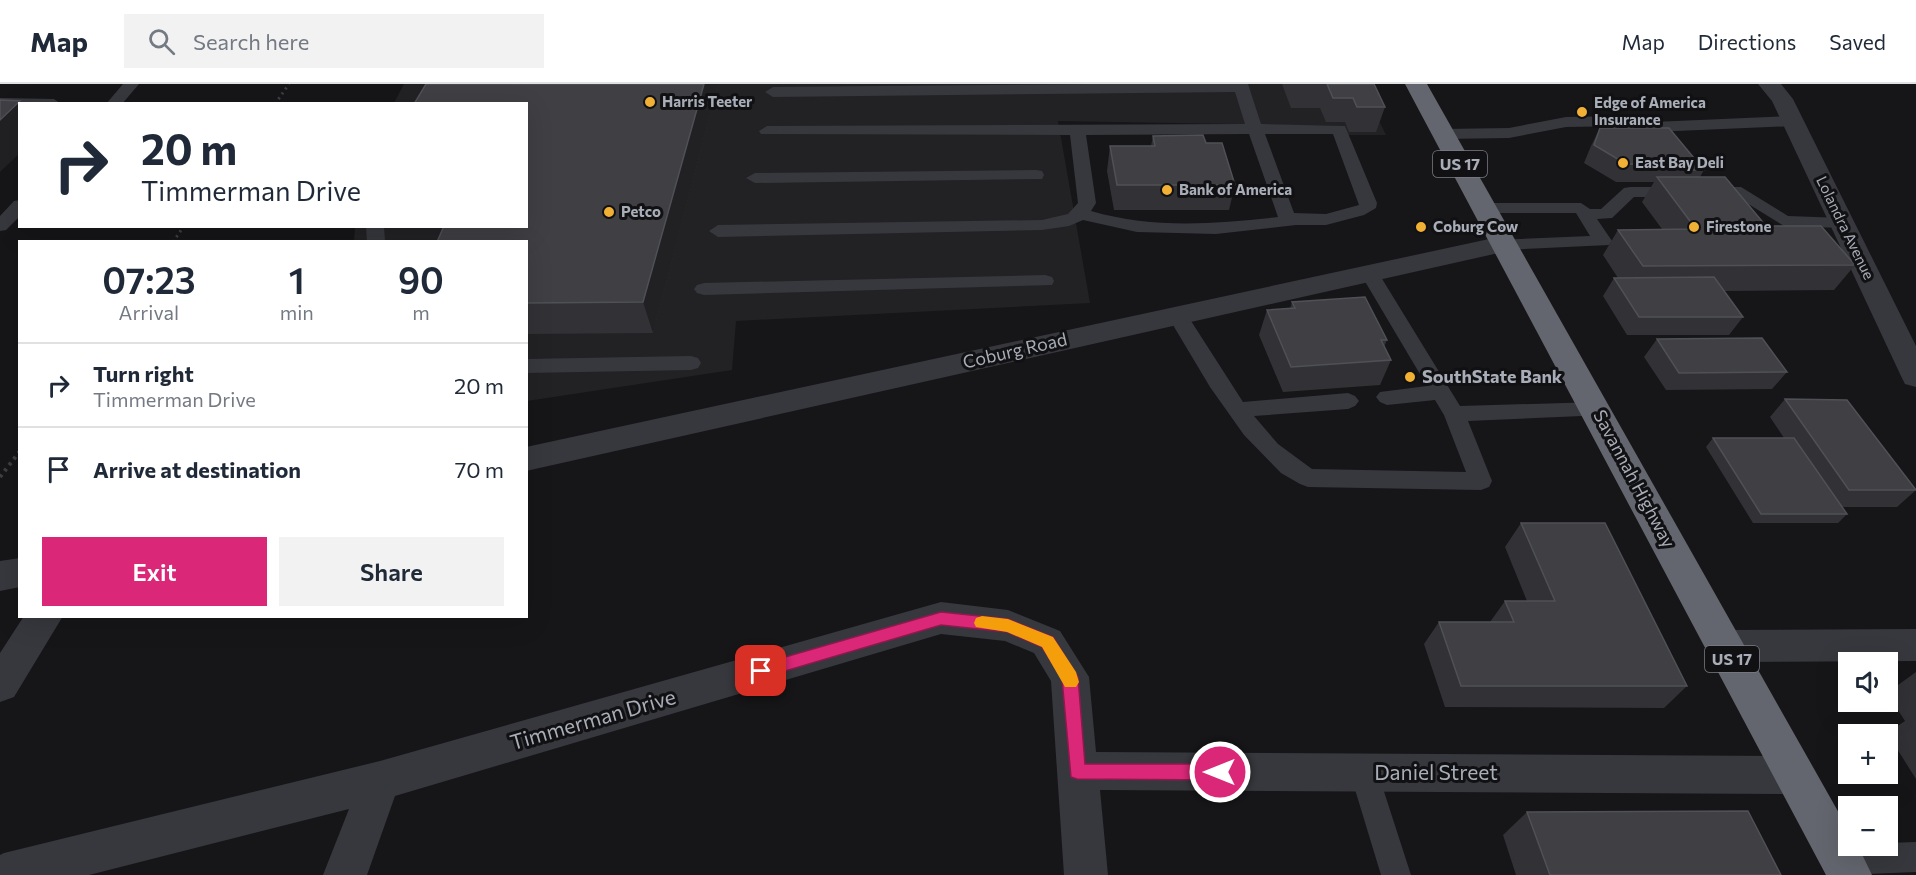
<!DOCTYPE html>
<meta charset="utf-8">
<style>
body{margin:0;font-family:Commissioner,sans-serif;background:#f2f2f3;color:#1f2937;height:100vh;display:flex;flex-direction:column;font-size:22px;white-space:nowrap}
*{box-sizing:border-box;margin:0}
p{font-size:20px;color:#747a83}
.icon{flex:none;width:33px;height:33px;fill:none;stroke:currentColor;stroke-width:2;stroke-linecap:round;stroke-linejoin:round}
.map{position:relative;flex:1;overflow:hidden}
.sheet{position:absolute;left:18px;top:156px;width:510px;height:378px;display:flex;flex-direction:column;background:#fff;border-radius:0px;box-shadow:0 6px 24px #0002}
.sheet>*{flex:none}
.guide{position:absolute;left:18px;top:18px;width:510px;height:126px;border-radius:0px;box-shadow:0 6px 24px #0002;background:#fff;color:#1f2937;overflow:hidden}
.controls{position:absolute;left:1838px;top:568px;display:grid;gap:12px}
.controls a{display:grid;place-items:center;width:60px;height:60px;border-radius:0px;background:#fff;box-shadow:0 6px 24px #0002;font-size:30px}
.pin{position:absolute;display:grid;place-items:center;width:51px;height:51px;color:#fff;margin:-26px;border-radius:12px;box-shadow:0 3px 9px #0006}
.me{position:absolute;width:66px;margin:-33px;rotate:270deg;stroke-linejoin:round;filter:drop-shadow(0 0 4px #0008)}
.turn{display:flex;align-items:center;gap:21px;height:126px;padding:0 24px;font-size:27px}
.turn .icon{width:78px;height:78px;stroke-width:2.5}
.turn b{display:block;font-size:42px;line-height:51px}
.eta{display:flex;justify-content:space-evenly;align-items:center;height:102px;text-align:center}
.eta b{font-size:36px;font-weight:600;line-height:42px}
.action{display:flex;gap:12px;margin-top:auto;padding:12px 24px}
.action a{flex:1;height:69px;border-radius:0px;background:#db2777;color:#fff;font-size:24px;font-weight:600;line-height:69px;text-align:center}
.action a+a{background:#f2f2f3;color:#1f2937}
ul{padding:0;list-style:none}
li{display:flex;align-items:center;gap:18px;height:84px;padding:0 24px;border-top:2px solid #e0e1e3}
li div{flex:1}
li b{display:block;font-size:22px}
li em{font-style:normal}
header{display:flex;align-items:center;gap:36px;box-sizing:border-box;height:84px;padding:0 30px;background:#fff;border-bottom:2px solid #e0e1e3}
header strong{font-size:28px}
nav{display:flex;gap:33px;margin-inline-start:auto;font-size:21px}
.search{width:420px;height:54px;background:#f2f2f3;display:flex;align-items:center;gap:15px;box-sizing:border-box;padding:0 21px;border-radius:0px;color:#747a83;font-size:22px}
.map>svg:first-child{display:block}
.built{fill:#222225}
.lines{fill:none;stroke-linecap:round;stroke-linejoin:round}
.path-far1{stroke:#3d3f44;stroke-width:3;stroke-dasharray:2 4;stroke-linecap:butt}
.path{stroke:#3d3f44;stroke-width:4;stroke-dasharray:3 4.5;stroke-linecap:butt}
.lane{fill:#37383d;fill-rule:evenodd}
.street{fill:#37383d;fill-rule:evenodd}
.highway{fill:#63666e;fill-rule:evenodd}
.wall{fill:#323236}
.shaded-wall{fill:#212124}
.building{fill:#3f3f44;stroke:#4f5156;stroke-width:1.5}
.route{fill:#db2777;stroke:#8e194d;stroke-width:1.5}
.slow{fill:#f59e0b}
.poi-dot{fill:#f2b134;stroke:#111113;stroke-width:2}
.labels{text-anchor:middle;stroke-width:6;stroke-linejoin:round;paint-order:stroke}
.far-poi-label{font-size:15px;font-weight:bold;fill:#a8adb8;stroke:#111113;text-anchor:start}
.far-street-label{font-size:15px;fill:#a8adb8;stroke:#111113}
.shield{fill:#111113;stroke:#7b7e86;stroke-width:1.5}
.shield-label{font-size:16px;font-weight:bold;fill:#a8adb8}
.street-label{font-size:18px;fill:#a8adb8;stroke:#111113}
.poi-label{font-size:18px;font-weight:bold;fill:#a8adb8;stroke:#111113;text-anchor:start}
.near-street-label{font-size:21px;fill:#a8adb8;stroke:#111113}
</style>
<header>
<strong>Map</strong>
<div class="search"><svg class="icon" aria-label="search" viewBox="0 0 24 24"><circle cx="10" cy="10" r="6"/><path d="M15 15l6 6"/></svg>Search here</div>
<nav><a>Map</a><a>Directions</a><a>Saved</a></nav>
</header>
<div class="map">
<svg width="1916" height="791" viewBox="0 0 1916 791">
<rect width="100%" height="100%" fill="#161618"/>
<path class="built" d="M404,0H1361L1386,51H1345L1341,42L1058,37L1090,219L736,237L732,286L527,317L526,158L354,157L355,143L526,142V20L394,19Z"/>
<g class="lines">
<path class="path-far1" d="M275,20L289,0
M173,158L184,142"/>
<path class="path" d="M0,393L20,367"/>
<path class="lane" d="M123,0H139L122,20H106Z
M1089,0H1248L1261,40L1345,42L1377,119L1376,124L1364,131L1326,141H1296L1216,150L1137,148L1083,136L1069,142L1042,146L718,153L709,147L718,141L1042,136L1068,130L1078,119L1070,51L761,50L759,47L767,42L1245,40L1235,8L773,13L765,8L773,3ZM1249,50L1278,133C1214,140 1153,145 1091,127L1096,119L1086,51ZM1265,50H1333L1359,121L1326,130L1294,129Z
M0,14L54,15L61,20H20V24H0Z
M1625,32L1653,38L1793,32L1801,37L1793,42L1653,48L1625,42L1566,43L1509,54L1443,55L1435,50L1443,45L1509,44L1566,33Z
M1036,86L1042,87L1044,91L1042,95L755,99L746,94L755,89Z
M1630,103H1741L1788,132L1842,134L1851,139L1842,144L1784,142L1737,113H1634L1612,134L1597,135L1612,157L1609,161L1503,166L1497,164L1494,160L1497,156L1590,152L1576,129H1485L1476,124L1485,119H1581L1590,125H1601L1624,104Z
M20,116V132L6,146L0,147V132L14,117Z
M366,142H384L385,158H367Z
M1369,183L1376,185L1460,322L1597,318L1605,321L1608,326L1605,331L1468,337L1492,397L1489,403L1481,406L1308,403L1300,400L1281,389L1244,351L1210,303L1167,231L1170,226H1184L1243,318L1348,309L1355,312L1359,317L1355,322L1348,325L1254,332L1278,360L1312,385L1466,388L1444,331L1435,316L1387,321L1380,318L1376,313L1380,308L1427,302L1360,189Z
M1045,191L1052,193L1054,197L1052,201L704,211L697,209L694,205L697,201L704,199Z
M691,272L698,274L701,279L698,284L691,286L526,289V275Z
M1364,676L1374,680L1378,689L1411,791H1381L1350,689L1354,680Z
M1916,758V788L1842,791L1832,786L1827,776L1832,766L1842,761L1887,762V759Z"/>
<path class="street" d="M1758,0H1781L1793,15L1916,262V303L1905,300L1901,292L1772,17Z
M1503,152L1512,154L1516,160L1512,166L526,387V363Z
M20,474V503L0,507V477Z
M941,518L1008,526L1060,547L1089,593L1096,668L1795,672L1809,677L1815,691L1809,705L1795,710L1100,706L1108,791H1064L1051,597L1034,569L1005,557L941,550L395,712L367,791H323L349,725L89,791H0V771L4,769L380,677Z
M24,532H63L14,613L0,618V569Z
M1916,545V577L1724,578L1711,574L1705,562L1711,550L1724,546Z"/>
<path class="highway" d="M1405,0H1427L1848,745V762H1858L1872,791H1826Z"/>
</g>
<path class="wall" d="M718,0L653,249L526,250V158Z
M1282,0H1374L1385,23L1376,48H1349L1345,38H1326L1320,24H1291Z
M1600,44L1704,86L1700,93L1766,142L1855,181L1834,206L1724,207L1743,233L1729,251H1627L1603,212L1614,194H1618L1603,171L1618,146L1662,145L1642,118L1654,98H1616L1584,79L1591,62Z
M1153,52L1206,59L1235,101L1229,126H1114L1107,87L1110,62H1151Z
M1292,218L1387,256L1384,263L1391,276L1380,301L1283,308L1259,251L1267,226L1290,225Z
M1657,255L1787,288L1772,305L1666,306L1644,273Z
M1785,315L1916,406L1897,423H1842L1847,430L1838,439H1753L1706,363L1713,354H1784L1770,333Z
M1521,439L1687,602L1664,624L1445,623L1424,560L1439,538H1490L1505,517H1527L1505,463Z
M1916,588V695L1887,649L1905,637L1887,609Z
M1527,728L1781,791H1516L1503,751Z"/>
<path class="shaded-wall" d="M704,0H718L653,249L643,218Z
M20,17L22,20H20V69L0,88V36Z"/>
<path class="building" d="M426,0H704L643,218L526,219V158H437L444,142H526V20H414Z
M1327,0H1374L1385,23H1357L1353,14H1333Z
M0,16L20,17L0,36Z
M1600,44H1669L1704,86H1686L1682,81L1663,80H1626L1594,61Z
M1203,51L1206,59H1222L1235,101H1117L1110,62H1155L1153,52Z
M1657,93H1725L1766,142H1821L1855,181L1643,182L1618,146L1696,145Z
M1714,193L1743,233H1639L1614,194Z
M1365,213L1387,256H1381L1391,276L1291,283L1267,226L1295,224L1292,218Z
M1762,254L1787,288L1679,289L1657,255Z
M1785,315L1847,316L1916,406H1849Z
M1713,354H1794L1847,430H1761Z
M1521,439H1605L1687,602H1461L1439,538H1514L1505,517H1555Z
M1748,727L1781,791H1550L1527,728Z"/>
<path class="route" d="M941,528L1008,535L1053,553L1078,593L1085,680H1220L1226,683L1229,688L1226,694L1220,696L1077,695L1071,693L1062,595L1042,563L1007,548L941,541L761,594L755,592L753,587L755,582L761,580Z"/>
<path class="slow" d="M982,532L1008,535L1053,553L1076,588L1079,598L1076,603H1065L1042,563L1007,548L976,543L974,539L976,534Z"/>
<g class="poi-dot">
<circle cx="650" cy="18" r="6"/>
<circle cx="1582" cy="28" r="6"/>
<circle cx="1623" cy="79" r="6"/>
<circle cx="1167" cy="106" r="6"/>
<circle cx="609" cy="128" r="6"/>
<circle cx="1421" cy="143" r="6"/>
<circle cx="1694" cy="143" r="6"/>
<circle cx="1410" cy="293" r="6"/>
</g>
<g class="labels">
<g class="far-poi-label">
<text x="662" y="23">Harris Teeter</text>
<text x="1594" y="24">Edge of America<tspan x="1594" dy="17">Insurance</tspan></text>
<text x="1635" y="84">East Bay Deli</text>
<text x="1179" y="111">Bank of America</text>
<text x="621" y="133">Petco</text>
<text x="1433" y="148">Coburg Cow</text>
<text x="1706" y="148">Firestone</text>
</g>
<g class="far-street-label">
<text transform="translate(1845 144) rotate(64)" y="5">Lolandra Avenue</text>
</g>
<g class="shield">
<rect x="1433" y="67" width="54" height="26" rx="4.5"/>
<rect x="1705" y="562" width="54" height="26" rx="4.5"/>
</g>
<g class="shield-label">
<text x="1460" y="86">US 17</text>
<text x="1732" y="581">US 17</text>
</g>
<g class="street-label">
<text transform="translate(1015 267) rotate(-13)" y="6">Coburg Road</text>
<text transform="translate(1634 395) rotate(62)" y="6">Savannah Highway</text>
</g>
<g class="poi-label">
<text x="1422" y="299">SouthState Bank</text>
</g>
<g class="near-street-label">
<text transform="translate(593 636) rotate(-16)" y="7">Timmerman Drive</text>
<text x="1436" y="696">Daniel Street</text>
</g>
</g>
</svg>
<div class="controls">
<a><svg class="icon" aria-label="sound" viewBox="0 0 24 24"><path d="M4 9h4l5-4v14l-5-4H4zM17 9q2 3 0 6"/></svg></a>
<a>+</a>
<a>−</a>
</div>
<div class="pin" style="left:761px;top:587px;background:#d93025"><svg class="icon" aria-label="arrive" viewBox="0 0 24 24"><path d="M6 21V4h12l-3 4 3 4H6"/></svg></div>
<svg class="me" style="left:1220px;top:688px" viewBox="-20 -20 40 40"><circle r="17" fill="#db2777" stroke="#fff" stroke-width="3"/><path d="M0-11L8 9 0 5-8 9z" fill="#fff"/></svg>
<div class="guide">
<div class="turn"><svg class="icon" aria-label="right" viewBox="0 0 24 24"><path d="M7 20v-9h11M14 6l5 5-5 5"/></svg><div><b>20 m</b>Timmerman Drive</div></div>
</div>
<section class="sheet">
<div class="eta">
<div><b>07:23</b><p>Arrival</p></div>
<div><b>1</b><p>min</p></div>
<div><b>90</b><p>m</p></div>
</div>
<ul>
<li><svg class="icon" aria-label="right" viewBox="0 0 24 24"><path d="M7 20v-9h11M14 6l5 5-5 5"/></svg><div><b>Turn right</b><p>Timmerman Drive</p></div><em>20 m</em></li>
<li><svg class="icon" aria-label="arrive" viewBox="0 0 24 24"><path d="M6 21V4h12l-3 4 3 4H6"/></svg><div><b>Arrive at destination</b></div><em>70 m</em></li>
</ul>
<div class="action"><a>Exit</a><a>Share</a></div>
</section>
</div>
